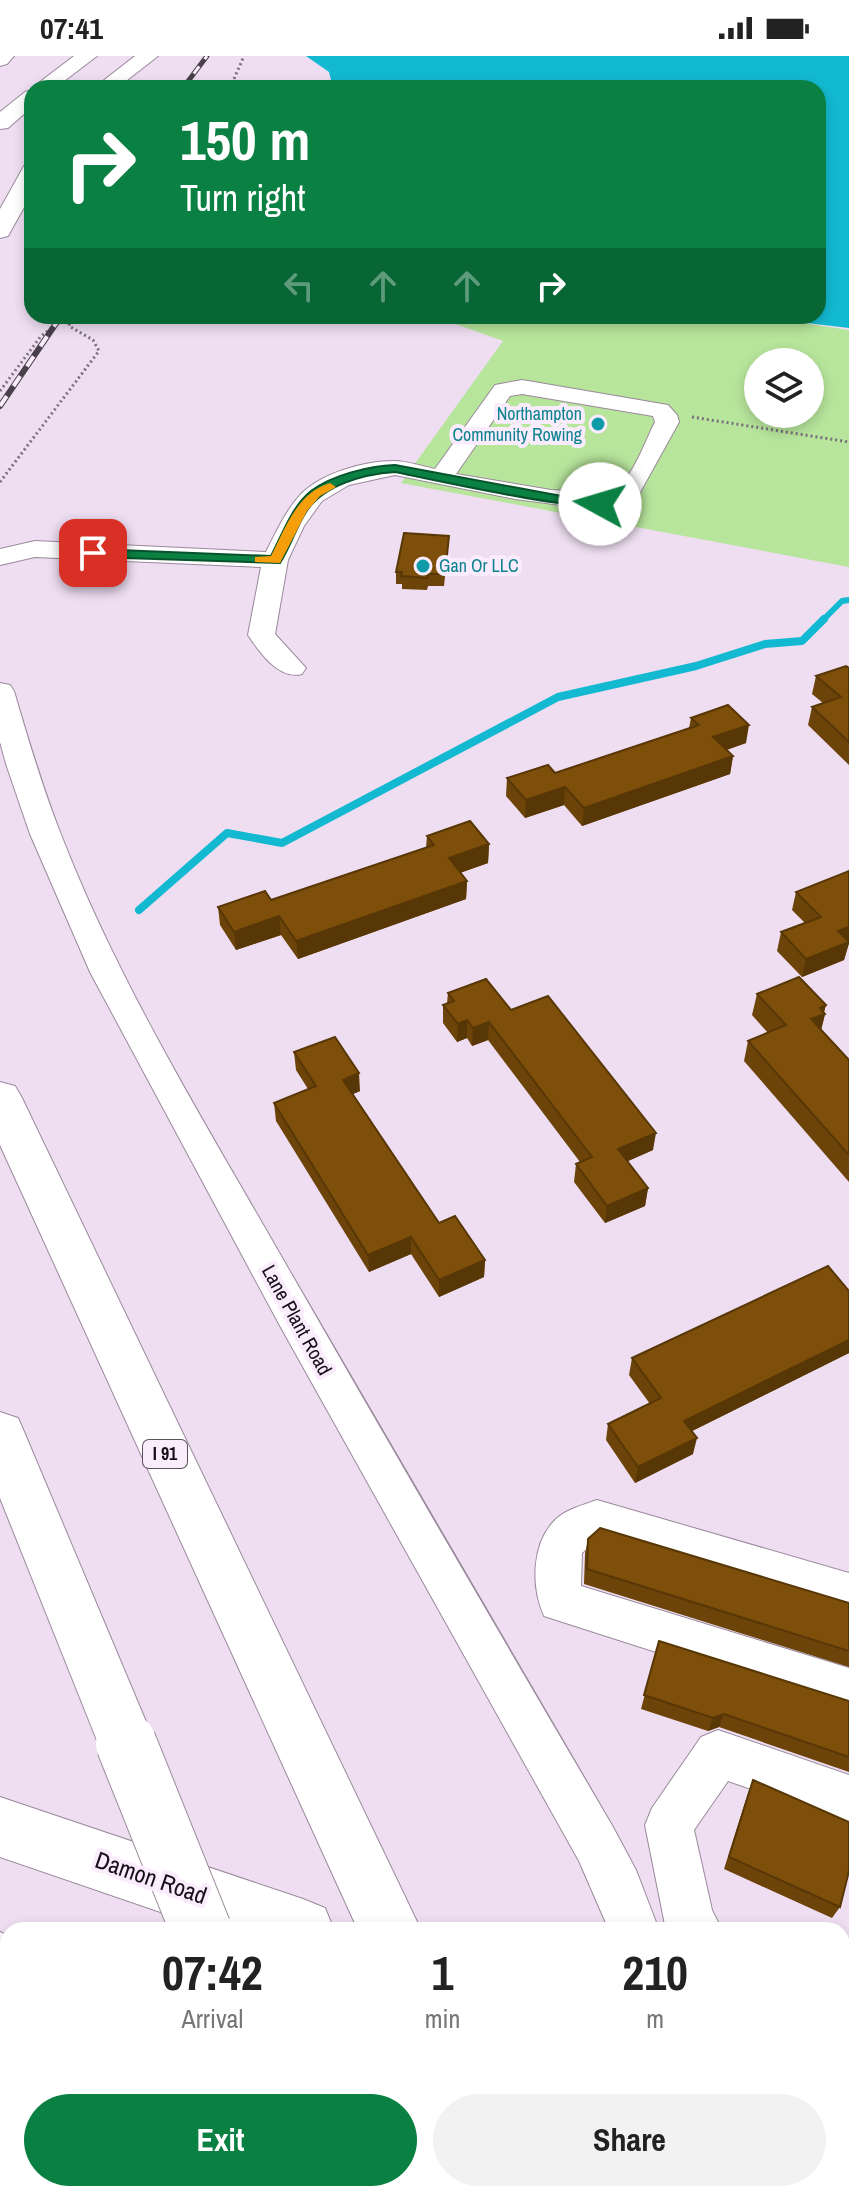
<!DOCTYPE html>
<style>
body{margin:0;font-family:"Archivo Narrow",sans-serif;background:#f2f2f2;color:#222;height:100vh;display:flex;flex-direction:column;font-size:30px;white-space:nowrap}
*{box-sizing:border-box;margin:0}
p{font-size:26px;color:#767676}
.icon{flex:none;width:44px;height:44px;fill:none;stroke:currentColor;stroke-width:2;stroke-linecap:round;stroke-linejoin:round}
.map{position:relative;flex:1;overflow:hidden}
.panel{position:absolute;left:0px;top:1866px;width:850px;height:280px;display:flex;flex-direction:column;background:#fff;border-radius:24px 24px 0 0;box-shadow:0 4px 12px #0003}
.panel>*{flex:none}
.guide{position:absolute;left:24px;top:24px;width:802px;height:244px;border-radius:24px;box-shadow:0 4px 12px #0003;background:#0b8043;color:#fff;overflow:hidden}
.controls{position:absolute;left:744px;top:292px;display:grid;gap:16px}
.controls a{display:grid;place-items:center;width:80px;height:80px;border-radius:50%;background:#fff;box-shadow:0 4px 12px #0003;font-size:40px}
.pin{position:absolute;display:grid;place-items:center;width:68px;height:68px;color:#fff;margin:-34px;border-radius:16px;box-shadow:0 4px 12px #0006}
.me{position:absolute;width:88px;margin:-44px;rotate:276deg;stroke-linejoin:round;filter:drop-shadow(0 0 6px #0008)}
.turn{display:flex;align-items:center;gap:28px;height:168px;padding:0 24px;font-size:36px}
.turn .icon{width:104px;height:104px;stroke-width:2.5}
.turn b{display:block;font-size:56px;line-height:68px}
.lanes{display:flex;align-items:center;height:76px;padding:0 24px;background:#0003;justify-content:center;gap:40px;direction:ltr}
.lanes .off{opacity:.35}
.eta{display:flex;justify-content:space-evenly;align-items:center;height:136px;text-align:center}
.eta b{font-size:48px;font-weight:800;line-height:56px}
.action{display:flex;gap:16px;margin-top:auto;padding:16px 24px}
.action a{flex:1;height:92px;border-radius:48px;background:#0b8043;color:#fff;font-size:32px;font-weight:800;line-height:92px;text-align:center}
.action a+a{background:#f2f2f2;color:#222}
.status{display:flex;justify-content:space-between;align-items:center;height:56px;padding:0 40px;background:#fff;direction:ltr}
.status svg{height:22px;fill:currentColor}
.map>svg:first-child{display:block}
.green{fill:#b7e59c;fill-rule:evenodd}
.forest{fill:#86b866}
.water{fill:#13b9d1}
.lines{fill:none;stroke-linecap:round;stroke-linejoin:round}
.stream-far1{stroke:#13b9d1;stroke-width:6}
.stream{stroke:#13b9d1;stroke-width:8}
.minor-casing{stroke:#9a899c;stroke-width:2}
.major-casing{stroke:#9a899c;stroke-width:2}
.highway-casing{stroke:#9a899c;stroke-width:2}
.path-far1{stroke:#7a6f7c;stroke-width:3;stroke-dasharray:2 3;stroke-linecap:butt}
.path{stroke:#7a6f7c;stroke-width:7;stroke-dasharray:5 8;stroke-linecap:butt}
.minor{fill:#fff;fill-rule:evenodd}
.major{fill:#fff;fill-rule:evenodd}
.highway{fill:#fff;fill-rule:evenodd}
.rail-far1-casing{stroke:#48404a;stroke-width:5}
.rail-casing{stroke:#48404a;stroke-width:6}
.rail-far1{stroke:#fbecfd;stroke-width:3;stroke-dasharray:9;stroke-linecap:butt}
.rail{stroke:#fbecfd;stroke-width:4;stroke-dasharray:12;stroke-linecap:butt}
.highway-bridge-casing{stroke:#9a899c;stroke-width:62;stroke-linecap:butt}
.highway-bridge{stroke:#fff;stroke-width:60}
.wall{fill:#6c4409}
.shaded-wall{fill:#583707}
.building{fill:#7e4f0a;stroke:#583707;stroke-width:2}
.route{fill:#0b8043;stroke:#07532c;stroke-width:2}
.slow{fill:#f59e0b}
.culture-dot{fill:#0f9aa8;stroke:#fbecfd;stroke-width:3}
.labels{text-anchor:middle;stroke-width:8;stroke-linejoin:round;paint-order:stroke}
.far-culture-label{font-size:18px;fill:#0d838f;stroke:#fbecfd;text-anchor:end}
.shield{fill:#fbecfd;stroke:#5a515b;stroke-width:2}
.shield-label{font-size:18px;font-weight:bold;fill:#150f16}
.street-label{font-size:20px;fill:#150f16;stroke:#fbecfd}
.near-street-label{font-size:24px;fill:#150f16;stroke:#fbecfd}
</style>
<div class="status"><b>07:41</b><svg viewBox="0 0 49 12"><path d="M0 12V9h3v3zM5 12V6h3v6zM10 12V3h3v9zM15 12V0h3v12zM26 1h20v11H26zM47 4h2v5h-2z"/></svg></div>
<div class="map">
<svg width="849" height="2146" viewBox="0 0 849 2146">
<rect width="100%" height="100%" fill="#efdef2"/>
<path class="green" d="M433,260H757L849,274V511L401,427L503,285ZM758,306H810V358H758Z"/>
<path class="forest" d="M113,2138H233L236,2146H115Z"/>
<path class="water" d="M306,0H849V272L746,260H818V32H328L332,28L329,16Z"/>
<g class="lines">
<path class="stream-far1" d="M822,565L842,545L849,544"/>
<path class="stream" d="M139,854L227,777L282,787L558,641L696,610L765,588L802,585L824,563"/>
<defs>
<path id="minor" d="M522,324L668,349L677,359L679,366L638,440L633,445L609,452H584L515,443L395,419L349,429L322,445L304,470L288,504L275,578L306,612L302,618C279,624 260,597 248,579L261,511L35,501L0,509V493L35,485L266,496C276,476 286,454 301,438C322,417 364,405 393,405C407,405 422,410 435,413L495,329ZM522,338L653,360L655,366C644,387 631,430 607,437L551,434L456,418L510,340Z
M0,627L10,629L14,635C28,683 42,730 60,776C119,929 207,1070 288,1212C395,1399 504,1585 613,1771L636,1814L659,1874H609L579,1805L279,1268L90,916L30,778L6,708L0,686Z
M597,1444L849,1517V1559L597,1484L582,1497L581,1530L849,1612V1658L544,1560C531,1531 531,1487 556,1463C567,1453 583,1449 597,1444Z
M718,1674L849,1719V1767L728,1725L694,1774L712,1854L722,1874H666L645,1769L652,1752L701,1681Z
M0,1876L8,1880V1943L0,1939Z
M849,1929V2011L842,2014V1932Z
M8,1975V2044L0,2048V1979Z"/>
<path id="major" d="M0,0H14L7,8L0,10Z
M0,1741L303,1843L325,1852L334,1874H213L0,1801Z
M842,2056L849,2059V2125L842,2123Z"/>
<path id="highway" d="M74,0H97L55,32H32Z
M135,0H158L117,32H94Z
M32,34V51L8,72L0,73V56L25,36Z
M32,108V137L8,180L0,182V153L24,110Z
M0,1026L15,1030L22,1042L421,1874H358L0,1089Z
M0,1356L18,1362L25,1378L155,1687L146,1707L126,1716L106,1707L0,1442Z
M272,2138H341L344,2146H275Z
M481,2138H550L553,2146H484Z"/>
</defs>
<use href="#minor" class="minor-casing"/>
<use href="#major" class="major-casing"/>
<use href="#highway" class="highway-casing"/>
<path class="path-far1" d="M230,32L244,0
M0,335L41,280L68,260
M692,361L849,386
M0,426L99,295L93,284L69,270L70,260"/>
<path class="path" d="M823,2138L838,2146"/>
<use href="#minor" class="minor"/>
<use href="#major" class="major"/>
<use href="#highway" class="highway"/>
<defs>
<path id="rail-far1" d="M183,32L207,0"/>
<path id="rail" d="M0,350L61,260"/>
</defs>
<use href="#rail-far1" class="rail-far1-casing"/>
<use href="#rail" class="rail-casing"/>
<use href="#rail-far1" class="rail-far1"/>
<use href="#rail" class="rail"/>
<defs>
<path id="highway-bridge" d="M126,1687L201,1874"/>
</defs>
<use href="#highway-bridge" class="highway-bridge-casing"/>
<use href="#highway-bridge" class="highway-bridge"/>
</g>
<path class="wall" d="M448,492L444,530H428L427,534L402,533V528H396V516Z
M849,612V709L808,669L812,651L823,647L812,638L816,620Z
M691,662L746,687L727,694L733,700L730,718L582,770L564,749L525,762L506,740L507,722L555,717L689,672Z
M427,780L489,788L488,807L460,817L467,825L466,843L298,903L281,879L236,894L220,869L218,851L271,844L426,792Z
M796,836L849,887L844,904L802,921L777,895L781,876L805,867L792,854Z
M448,937L511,954L653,1094L627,1105L648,1132L645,1150L605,1167L574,1126L576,1108L580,1106L488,984L472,990L467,982L457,986L443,967V949L447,947Z
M757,938L826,949L824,956L825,958L821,974L849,1004V1126L744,1005L748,985L768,977L752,959Z
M294,996L360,1035L353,1038L439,1167L485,1204L484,1221L439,1241L411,1198L369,1216L276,1065L274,1047L308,1033L296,1014Z
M849,1235V1297L692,1375L693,1398L635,1427L606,1384L608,1368L650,1348L629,1319L632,1302Z
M588,1483L849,1547V1611L584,1528L585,1498Z
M659,1585L849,1645V1716L719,1671L708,1675L641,1653Z
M753,1724L840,1851L832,1862L724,1813L748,1737Z"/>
<path class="shaded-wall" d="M749,669L746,687L710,699L713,681Z
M733,700L730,718L582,770L584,752Z
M565,731L564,749L525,762L526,744Z
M489,788L488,807L448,821L449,802Z
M467,825L466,843L298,903L296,885Z
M279,860L281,879L236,894L234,876Z
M849,871V887L844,904L802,921L806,903L838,875Z
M826,949L823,959L825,958L820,978L811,963L820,952Z
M467,964V982L457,986L458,968Z
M489,966L488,984L472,990L473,972Z
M359,1017L360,1035L344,1042L343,1024Z
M656,1077L653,1094L615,1111L618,1093Z
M648,1132L645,1150L605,1167L607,1150Z
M411,1181V1198L369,1216L368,1199Z
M485,1204L484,1221L439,1241V1224Z
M849,1284V1297L680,1381L684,1365Z
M697,1382L693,1398L635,1427L638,1411Z
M724,1658L719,1671L708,1675L713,1662Z"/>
<path class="building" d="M404,477L449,480L445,518H428L427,522L401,520L402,516H396Z
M846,610L849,612V686L812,651L841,641L816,620Z
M728,649L749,669L713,681L733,700L584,752L565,731L526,744L507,722L548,709L555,717L699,669L691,662Z
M470,765L489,788L449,802L467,825L296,885L279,860L234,876L218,851L265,835L271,844L434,789L427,780Z
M849,815V871L838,875L849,886L806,903L781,876L821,861L796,836Z
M799,921L826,949L820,952L825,958L811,963L849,1004V1099L748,985L786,969L757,938Z
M486,923L511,954L548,940L656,1077L618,1093L648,1132L607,1150L576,1108L592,1101L489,966L473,972L467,964L458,968L443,949L454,945L448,937Z
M335,981L359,1017L343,1024L439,1167L455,1160L485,1204L439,1224L411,1181L368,1199L274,1047L316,1030L294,996Z
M828,1210L849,1235V1284L684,1365L697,1382L638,1411L608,1368L661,1342L632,1302Z
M600,1472L849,1547V1595L587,1513L588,1483Z
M659,1585L849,1645V1701L724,1658L713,1662L644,1639Z
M753,1724L849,1766V1815L840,1851L729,1801Z"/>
<path class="route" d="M395,409L567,441L600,444L606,448C590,459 425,422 395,416C364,418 323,429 306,456C296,472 290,491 280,507L93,501L86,497L93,493L271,500C282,479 292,450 311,435C332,419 369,410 395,409Z"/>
<path class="slow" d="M330,427L336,431L320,440L307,455L280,507L255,506V501L271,500C286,471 297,437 330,427Z"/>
<g class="culture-dot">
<circle cx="598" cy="368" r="8"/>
<circle cx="423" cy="510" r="8"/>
</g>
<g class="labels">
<g class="far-culture-label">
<text x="582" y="364">Northampton<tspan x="582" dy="21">Community Rowing</tspan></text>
<text x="439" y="516" text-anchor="start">Gan Or LLC</text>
</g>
<rect class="shield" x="143" y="1384" width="44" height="28" rx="6"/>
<g class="shield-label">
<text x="165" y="1404">I 91</text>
</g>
<g class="street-label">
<text transform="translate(297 1264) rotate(61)" y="7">Lane Plant Road</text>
</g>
<g class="near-street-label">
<text transform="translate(151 1822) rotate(19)" y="8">Damon Road</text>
</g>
</g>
</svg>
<div class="controls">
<a><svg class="icon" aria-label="layers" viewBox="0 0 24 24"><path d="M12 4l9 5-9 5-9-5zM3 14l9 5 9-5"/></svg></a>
</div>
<div class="pin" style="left:93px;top:497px;background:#d93025"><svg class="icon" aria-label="arrive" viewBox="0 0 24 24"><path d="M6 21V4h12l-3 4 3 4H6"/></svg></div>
<svg class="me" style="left:600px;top:448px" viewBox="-20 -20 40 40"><circle r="19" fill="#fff"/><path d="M0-13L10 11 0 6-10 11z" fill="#0b8043"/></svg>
<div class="guide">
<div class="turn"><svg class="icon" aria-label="right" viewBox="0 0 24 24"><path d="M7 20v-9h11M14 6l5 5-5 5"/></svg><div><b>150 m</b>Turn right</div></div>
<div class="lanes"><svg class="icon off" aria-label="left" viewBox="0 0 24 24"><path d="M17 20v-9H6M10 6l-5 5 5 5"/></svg><svg class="icon off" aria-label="ahead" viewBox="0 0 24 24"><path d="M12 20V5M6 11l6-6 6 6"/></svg><svg class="icon off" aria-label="ahead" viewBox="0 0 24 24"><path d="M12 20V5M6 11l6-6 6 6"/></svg><svg class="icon" aria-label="right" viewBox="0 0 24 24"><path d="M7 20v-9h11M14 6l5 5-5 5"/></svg></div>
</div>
<section class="panel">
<div class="eta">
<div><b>07:42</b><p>Arrival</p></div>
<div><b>1</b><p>min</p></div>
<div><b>210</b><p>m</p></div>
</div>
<div class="action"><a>Exit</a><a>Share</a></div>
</section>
</div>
